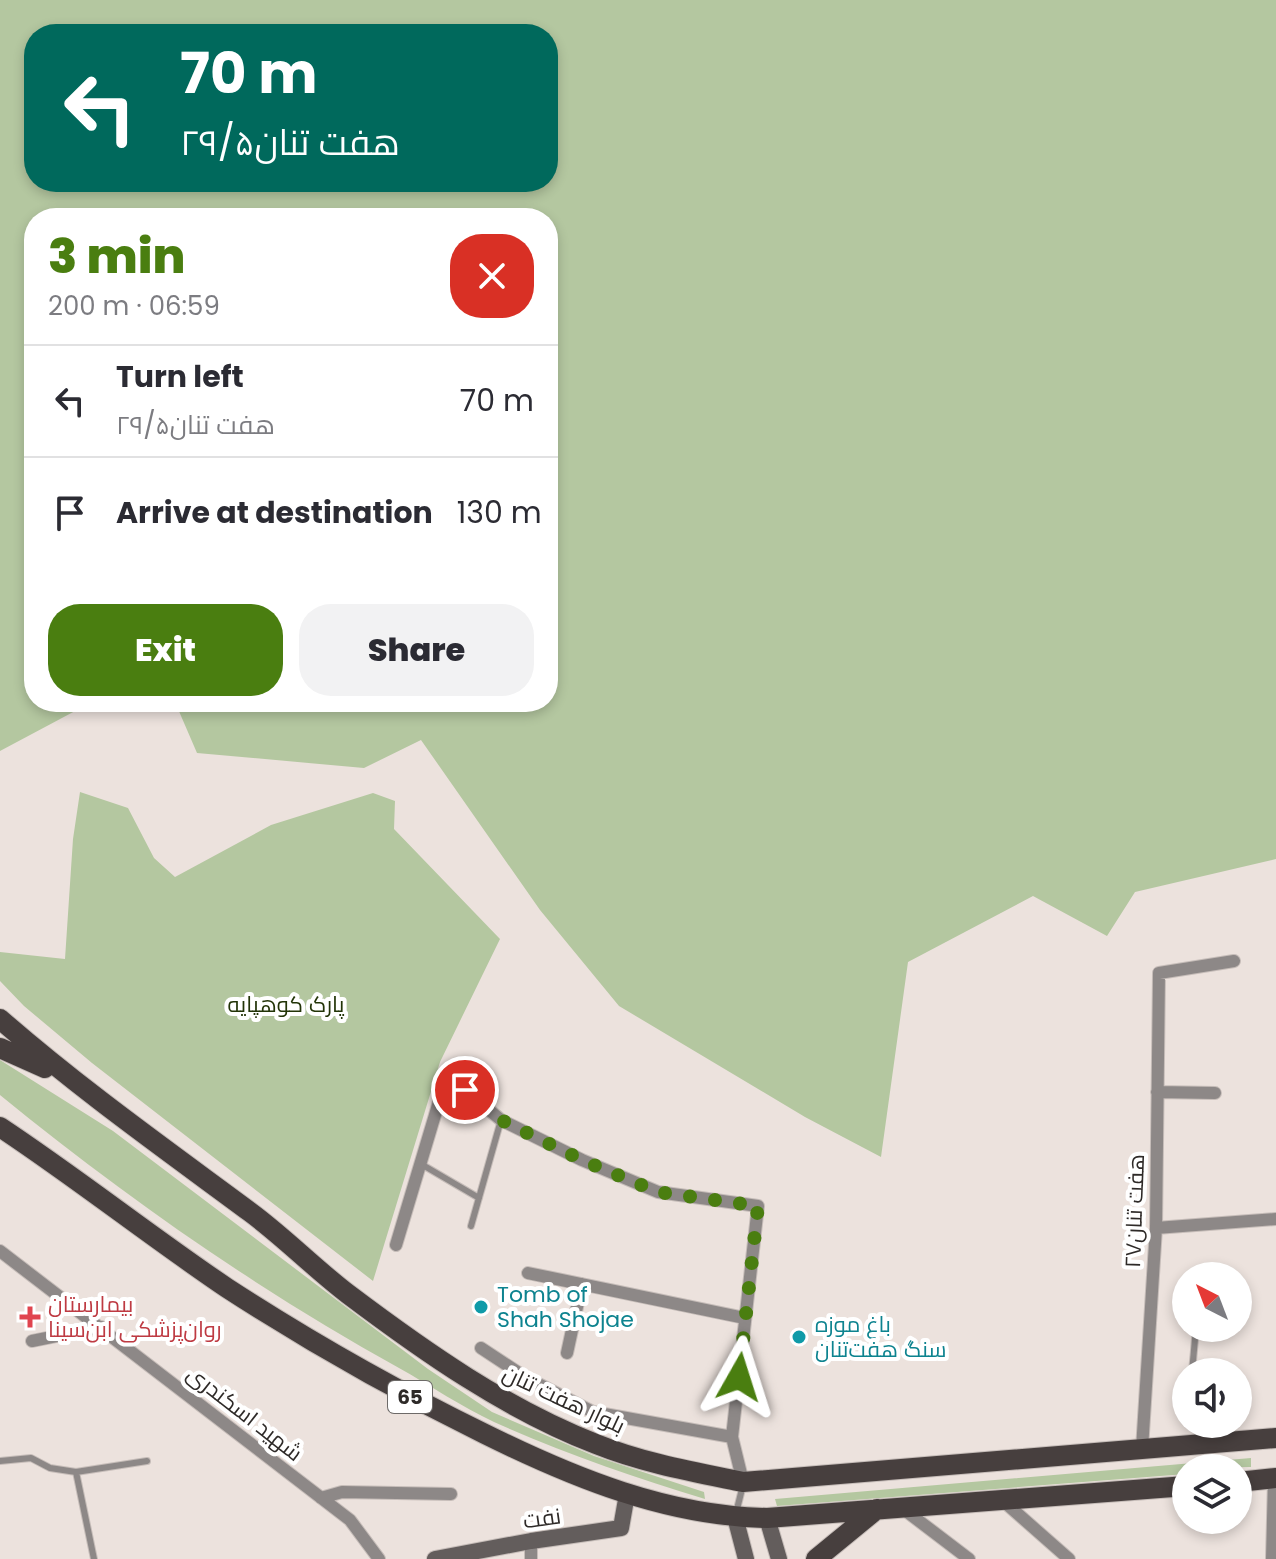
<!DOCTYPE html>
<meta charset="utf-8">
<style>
body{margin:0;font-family:Poppins,Cairo,sans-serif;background:#f2f2f3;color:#2b2b33;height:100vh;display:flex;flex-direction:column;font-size:30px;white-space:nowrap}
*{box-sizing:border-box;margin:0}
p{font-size:26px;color:#7c7c81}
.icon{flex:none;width:44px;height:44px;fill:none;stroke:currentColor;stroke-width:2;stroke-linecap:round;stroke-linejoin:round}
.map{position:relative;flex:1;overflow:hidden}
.side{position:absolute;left:24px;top:208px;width:534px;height:504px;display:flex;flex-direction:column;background:#fff;border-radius:32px;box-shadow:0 4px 12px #0003}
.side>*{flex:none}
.top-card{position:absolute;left:24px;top:24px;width:534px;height:168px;border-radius:32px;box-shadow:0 4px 12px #0003;background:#00695c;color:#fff;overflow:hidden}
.needle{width:52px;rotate:318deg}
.controls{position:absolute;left:1172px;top:1262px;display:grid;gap:16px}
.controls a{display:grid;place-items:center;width:80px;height:80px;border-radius:50%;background:#fff;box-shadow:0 4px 12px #0003;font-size:40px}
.pin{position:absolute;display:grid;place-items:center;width:68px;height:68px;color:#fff;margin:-34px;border:4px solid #fff;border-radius:50%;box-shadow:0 2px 8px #0007}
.me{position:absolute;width:88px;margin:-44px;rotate:6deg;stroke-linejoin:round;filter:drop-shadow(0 0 6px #0008)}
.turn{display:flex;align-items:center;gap:28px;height:168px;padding:0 24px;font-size:36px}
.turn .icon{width:104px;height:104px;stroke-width:2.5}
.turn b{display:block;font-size:56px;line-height:68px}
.round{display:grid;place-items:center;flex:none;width:84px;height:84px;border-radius:32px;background:#f2f2f3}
.headline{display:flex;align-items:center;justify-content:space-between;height:136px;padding:0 24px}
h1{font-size:48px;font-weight:800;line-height:60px;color:#4a7e10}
.primary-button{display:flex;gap:16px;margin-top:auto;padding:16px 24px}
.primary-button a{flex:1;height:92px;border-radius:32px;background:#4a7e10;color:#fff;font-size:32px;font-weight:800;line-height:92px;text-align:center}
.primary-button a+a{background:#f2f2f3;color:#2b2b33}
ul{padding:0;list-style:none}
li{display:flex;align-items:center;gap:24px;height:112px;padding:0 24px;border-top:2px solid #e1e1e2}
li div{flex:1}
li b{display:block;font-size:30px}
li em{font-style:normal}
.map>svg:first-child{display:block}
.green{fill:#b4c7a0;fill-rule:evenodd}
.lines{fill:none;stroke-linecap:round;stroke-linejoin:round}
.lane-casing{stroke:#c6bdb9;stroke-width:8}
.street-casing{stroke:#c6bdb9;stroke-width:14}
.secondary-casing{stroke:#c6bdb9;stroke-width:18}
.primary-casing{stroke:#c6bdb9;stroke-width:22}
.lane{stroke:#8d8887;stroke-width:6}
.street{stroke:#8d8887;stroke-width:12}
.secondary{stroke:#635d5c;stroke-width:16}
.primary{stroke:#473f3e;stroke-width:20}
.route{stroke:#4a7e10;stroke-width:14;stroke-dasharray:0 25.2}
.culture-dot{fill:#0f9aa8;stroke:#fff;stroke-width:3}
.health-dot{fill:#e0444e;stroke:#fff;stroke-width:3}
.labels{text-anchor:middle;stroke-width:8;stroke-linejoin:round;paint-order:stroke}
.shield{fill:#fff;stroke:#6d6a68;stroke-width:2}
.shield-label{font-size:20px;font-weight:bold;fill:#2e2a28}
.park-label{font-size:22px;fill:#223407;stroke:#fff}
.street-label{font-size:22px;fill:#2e2a28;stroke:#fff}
.culture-label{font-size:22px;fill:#0d838f;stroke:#fff;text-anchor:start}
.health-label{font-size:22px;fill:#be3a42;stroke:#fff;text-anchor:start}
</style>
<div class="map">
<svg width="1276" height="1559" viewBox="0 0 1276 1559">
<rect width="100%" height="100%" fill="#ece2dd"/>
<path class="green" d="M0,0H1276V859L1135,892L1107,936L1033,896L908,962L881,1157L805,1117L619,1006L540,910L421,740L364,768L197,753L175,702H548V218H34V702H92L0,751ZM34,34H548V182H34Z
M80,792L128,808L154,858L175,877L271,825L373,793L395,801L394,829L500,939L440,1062L373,1281L92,1063L24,1006L0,981V952L65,959L73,839Z
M0,1060L113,1131L428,1369L492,1412L594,1456L704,1492L705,1499C633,1477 563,1453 494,1422C462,1407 431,1386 399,1368C258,1290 125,1197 0,1095Z
M1251,1458V1467L1186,1468V1474L777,1506L775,1499Z"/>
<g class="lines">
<defs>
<path id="lane" d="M421,1164L479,1198
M471,1226L501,1120
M1192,1372L1196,1328
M0,1461L31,1458L50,1468L76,1472L147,1461
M76,1472L94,1559
M736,1513L743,1485"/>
<path id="street" d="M1157,1092L1215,1093
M1156,1228L1276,1219
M396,1245L447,1075L501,1120L582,1160L658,1192L758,1206L732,1437L743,1482
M0,1251L350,1520L379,1559
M528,1273L745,1318
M32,1341L101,1327
M481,1348L525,1377L593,1412L732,1437
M567,1353L582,1284
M1142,1449L1156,1228L1159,973L1234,961
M321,1498L342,1492L451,1494
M1002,1500L1069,1559
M902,1508L969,1559
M531,1541V1559
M1272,1559L1274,1479"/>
<path id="secondary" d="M735,1517L746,1559
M767,1518L779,1559
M435,1559L531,1541L621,1528L627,1494"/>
<path id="primary" d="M0,1019C79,1088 165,1149 250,1212C284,1237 314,1268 348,1294C425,1352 506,1409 596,1444C643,1463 694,1472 743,1482L1276,1438
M0,1048L45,1068
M0,1127C77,1178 150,1236 227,1288C310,1342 397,1391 485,1434C574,1478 667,1516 767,1518L1186,1486
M1238,1482L1276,1478
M816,1559L877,1509"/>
</defs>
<use href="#lane" class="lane-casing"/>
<use href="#street" class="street-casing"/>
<use href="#secondary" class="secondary-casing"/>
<use href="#primary" class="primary-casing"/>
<use href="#lane" class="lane"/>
<use href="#street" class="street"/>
<use href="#secondary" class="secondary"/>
<use href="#primary" class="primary"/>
</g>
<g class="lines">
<path class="route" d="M465,1090L501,1120L582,1160L658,1192L758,1206L739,1377"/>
</g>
<g class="culture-dot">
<circle cx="481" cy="1307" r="8"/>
<circle cx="799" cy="1337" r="8"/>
</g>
<path class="health-dot" d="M26 1305h8v8h8v8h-8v8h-8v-8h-8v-8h8z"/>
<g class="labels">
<rect class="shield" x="388" y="1381" width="44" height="32" rx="6"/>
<g class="shield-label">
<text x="410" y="1404">65</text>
</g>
<g class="park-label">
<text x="286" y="1012">پارک کوهپایه</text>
</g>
<g class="street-label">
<text transform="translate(1134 1211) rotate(-88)" y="8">هفت تنان۲۷</text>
<text transform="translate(564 1399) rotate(25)" y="8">بلوار هفت تنان</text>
<text transform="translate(245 1413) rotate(38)" y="8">شهید اسکندری</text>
<text transform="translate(542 1518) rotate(-8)" y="8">نفت</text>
</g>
<g class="culture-label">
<text x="497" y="1302">Tomb of<tspan x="497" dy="25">Shah Shojae</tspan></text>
<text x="815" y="1332">باغ‌ موزه<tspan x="815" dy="25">سنگ هفت‌تنان</tspan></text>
</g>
<g class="health-label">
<text x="48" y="1312">بیمارستان<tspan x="48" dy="25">روان‌پزشکی ابن‌سینا</tspan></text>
</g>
</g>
</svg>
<div class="controls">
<a><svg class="needle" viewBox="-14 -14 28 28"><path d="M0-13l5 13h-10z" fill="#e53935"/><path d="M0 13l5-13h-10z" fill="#7c7c81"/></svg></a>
<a><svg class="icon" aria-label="sound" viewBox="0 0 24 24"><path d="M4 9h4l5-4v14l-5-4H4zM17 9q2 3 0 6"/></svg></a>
<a><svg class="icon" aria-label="layers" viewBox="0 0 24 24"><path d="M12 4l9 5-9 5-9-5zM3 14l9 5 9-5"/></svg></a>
</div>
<div class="pin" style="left:465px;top:1090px;background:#d93025"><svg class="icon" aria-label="arrive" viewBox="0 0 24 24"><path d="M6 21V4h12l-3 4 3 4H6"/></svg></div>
<svg class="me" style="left:739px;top:1377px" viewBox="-20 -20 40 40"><path d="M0-17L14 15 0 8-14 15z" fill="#4a7e10" stroke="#fff" stroke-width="4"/></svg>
<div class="top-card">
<div class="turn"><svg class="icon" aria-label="left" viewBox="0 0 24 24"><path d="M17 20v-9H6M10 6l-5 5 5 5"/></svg><div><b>70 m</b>۲۹/۵هفت تنان</div></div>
</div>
<section class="side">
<div class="headline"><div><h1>3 min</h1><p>200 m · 06:59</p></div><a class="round" style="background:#d93025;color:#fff"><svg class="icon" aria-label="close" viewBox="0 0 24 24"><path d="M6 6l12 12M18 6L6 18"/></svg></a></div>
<ul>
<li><svg class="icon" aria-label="left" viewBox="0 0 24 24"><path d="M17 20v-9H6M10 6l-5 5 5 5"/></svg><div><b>Turn left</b><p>۲۹/۵هفت تنان</p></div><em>70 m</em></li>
<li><svg class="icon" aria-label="arrive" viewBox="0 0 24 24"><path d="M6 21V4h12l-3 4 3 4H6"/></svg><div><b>Arrive at destination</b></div><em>130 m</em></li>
</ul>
<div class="primary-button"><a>Exit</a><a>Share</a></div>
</section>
</div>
